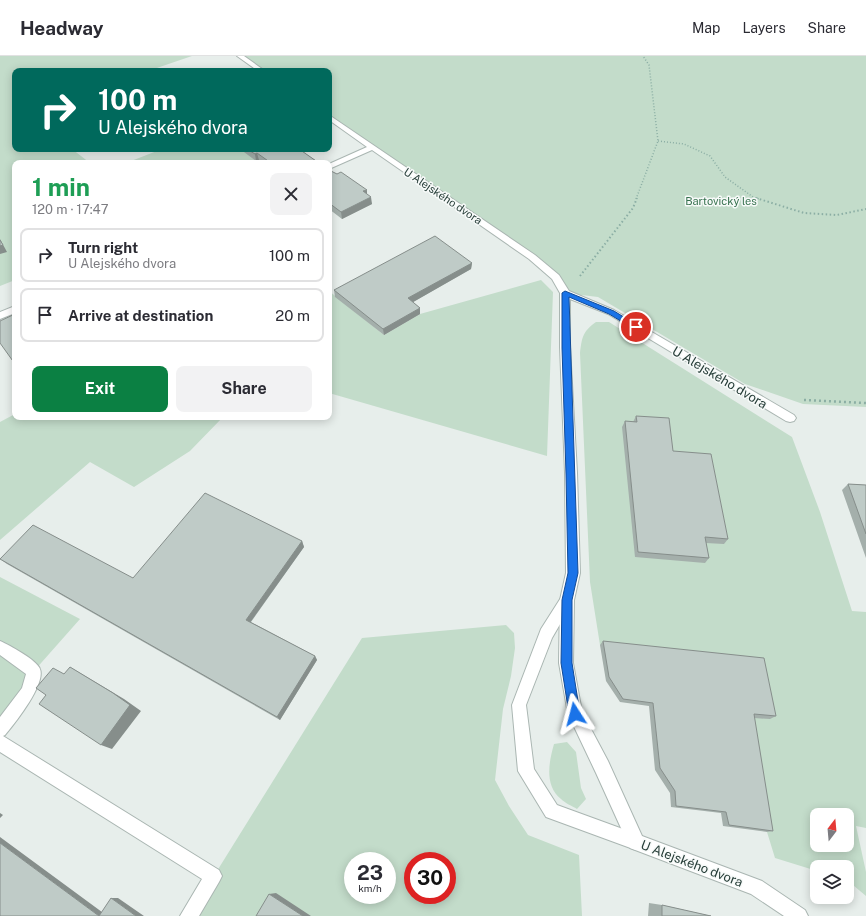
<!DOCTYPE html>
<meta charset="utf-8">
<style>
body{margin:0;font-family:"Public Sans",sans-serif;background:#f2f2f3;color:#2b2b33;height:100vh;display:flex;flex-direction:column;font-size:15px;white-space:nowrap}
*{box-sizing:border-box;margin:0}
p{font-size:13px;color:#7c7c81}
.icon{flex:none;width:22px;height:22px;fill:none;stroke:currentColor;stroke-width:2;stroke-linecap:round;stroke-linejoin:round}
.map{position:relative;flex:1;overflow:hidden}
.sheet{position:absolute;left:12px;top:104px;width:320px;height:260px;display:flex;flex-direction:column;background:#fff;border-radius:8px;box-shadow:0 2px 10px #0003}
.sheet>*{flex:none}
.guide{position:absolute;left:12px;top:12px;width:320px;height:84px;border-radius:8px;box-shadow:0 2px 10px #0003;background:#00695c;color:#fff;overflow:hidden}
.needle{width:26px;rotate:16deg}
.tools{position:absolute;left:810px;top:752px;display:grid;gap:8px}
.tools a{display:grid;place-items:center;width:44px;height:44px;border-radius:8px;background:#fff;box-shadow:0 2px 10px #0003;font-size:20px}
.speed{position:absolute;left:344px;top:796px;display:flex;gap:8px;font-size:20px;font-weight:700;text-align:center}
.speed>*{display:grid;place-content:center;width:52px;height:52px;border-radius:50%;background:#fff;box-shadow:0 2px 10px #0003;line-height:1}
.speed small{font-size:10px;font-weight:400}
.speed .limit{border:6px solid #d22;background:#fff;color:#111}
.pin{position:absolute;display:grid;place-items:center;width:34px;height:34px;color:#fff;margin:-17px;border:2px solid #fff;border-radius:50%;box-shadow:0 1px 4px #0007}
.me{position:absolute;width:44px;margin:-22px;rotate:351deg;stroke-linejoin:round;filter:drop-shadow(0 0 3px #0008)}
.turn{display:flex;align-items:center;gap:14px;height:84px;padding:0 20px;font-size:18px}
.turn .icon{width:52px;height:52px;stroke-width:2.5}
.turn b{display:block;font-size:28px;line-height:34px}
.round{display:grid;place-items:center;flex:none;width:42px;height:42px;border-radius:8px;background:#f2f2f3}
.overview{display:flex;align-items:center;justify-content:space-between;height:68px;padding:0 20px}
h1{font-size:24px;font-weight:700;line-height:30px;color:#1e9e55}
.cta{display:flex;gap:8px;margin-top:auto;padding:8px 20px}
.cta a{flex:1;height:46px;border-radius:8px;background:#0b8043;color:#fff;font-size:16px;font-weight:700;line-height:46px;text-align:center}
.cta a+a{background:#f2f2f3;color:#2b2b33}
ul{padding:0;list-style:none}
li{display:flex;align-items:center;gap:12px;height:54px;margin:0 8px 6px;padding:0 12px;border:2px solid #e1e1e2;border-radius:8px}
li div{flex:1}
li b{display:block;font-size:15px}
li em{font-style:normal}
header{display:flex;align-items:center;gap:24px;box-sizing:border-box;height:56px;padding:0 20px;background:#fff;border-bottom:1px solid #e1e1e2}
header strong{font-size:19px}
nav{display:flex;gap:22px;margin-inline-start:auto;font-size:14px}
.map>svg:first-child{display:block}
.green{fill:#c3dcca;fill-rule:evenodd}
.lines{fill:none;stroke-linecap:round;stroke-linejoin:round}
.service-casing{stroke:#aab6b2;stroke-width:2}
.minor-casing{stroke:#aab6b2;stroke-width:2}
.path-far2{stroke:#8baea4;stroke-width:1.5;stroke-dasharray:1 2;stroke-linecap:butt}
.path-far1{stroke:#8baea4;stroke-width:2;stroke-dasharray:1.5 2.5;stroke-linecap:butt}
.path{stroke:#8baea4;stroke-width:2.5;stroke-dasharray:2 3;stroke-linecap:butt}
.service{fill:#fff;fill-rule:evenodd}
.minor{fill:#fff;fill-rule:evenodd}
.wall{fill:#a4afab}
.shaded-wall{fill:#868e8b}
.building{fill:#bfcbc7;stroke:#868e8b}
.route{fill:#1a73e8;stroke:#114b97}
.labels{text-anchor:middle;stroke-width:3;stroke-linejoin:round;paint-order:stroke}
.far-street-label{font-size:11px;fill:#273e39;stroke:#f7faf9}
.far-park-label{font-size:11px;fill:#36714e;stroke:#f7faf9}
.street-label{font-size:13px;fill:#273e39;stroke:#f7faf9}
</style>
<header>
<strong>Headway</strong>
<nav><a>Map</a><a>Layers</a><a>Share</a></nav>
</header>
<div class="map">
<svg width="866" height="860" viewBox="0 0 866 860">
<rect width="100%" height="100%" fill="#e7eeeb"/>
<path class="green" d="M0,0H192L148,15H15V93H72L90,107H15V224L0,230Z
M239,0H866V351L803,348L745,328L598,241L565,237L556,221L329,61V15H262Z
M162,93H313L281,107H126Z
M541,224L553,236L547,400L329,337V235L384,279L420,258Z
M596,266H609L792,381L820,456L852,555L866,556V772L856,770L866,816V840L847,824V811H817V815L775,802L767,776L752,686L758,606L600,589L590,526L580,297C582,282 582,276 596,266ZM817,759H847V789H817Z
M15,358V361H223L190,395L134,431L90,406L0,484V366Z
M0,521L80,563L34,615L0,674Z
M506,569L514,577L515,592L511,620L503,653L495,724L509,750L528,779L579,799L582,860H189L362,582ZM353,805H387V839H353ZM413,805H447V839H413Z
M567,686L576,696L581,732L586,743L577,753C572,750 565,747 561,743C544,729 549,706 554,688Z"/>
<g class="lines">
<defs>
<path id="service" d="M567,538L572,540L574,544L552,582L526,649L534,713L557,749L642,780L644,786L642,792L636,794L546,761L518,715L512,649L541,573L562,540Z"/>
<path id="minor" d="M237,0H244L265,15H258Z
M329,59L535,199L559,219L569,235L614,254L794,359L796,362L794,365L790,366L786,365L608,258L570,243V291L577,417L580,517L574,544L573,607L582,656L608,705L642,780L762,825L805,854L808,860H784L751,838L630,792L596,717L568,658L559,607L560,544L566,517L565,417L560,291V237L552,223L529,203L372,94L329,113V108L367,91L329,64Z
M15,250V257L0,263V256Z
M0,585C9,589 37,604 40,613C46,628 15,667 5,679L3,680L219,814L222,820L219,826L199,860H180L202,823L0,696V661L22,632L26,618L0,599Z"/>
</defs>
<use href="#service" class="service-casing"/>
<use href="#minor" class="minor-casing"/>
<path class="path-far2" d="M658,85L684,88L710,100L725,121L753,141L759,143
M636,143L658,85L649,9L643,0"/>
<path class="path-far1" d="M756,142L804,157L837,159L866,153
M580,220L633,152L637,142"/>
<path class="path" d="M804,344L866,347"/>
<use href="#service" class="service"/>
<use href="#minor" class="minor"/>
</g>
<path class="wall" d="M240,93H299L319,107H263L259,104L256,105Z
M329,114L367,138L372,148L342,163L329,153Z
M472,207L471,213L413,246L420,252V258L384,279L335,241L334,234Z
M636,360L673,395L728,483L724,488L706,487L709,502L705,507L635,501L622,371L625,365L633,366Z
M848,428L866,429V502L842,434Z
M302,485L304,491L251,566L315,600L317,604L280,664L7,508L0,503L133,522Z
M603,585L776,660L770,663L754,662L773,775L767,776L723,770L721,757L671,751L670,737L655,714L649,650L620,646L606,625L600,589Z
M649,847L662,849L711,860H648Z"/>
<path class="shaded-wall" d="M257,97L259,104L256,105L255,98Z
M367,134V140L363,135Z
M371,141L372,148L342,163L341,156Z
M0,183L7,196L0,198Z
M472,207L471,213L408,249V242Z
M420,252V258L384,279L383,273Z
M302,485L304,491L249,568L246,564Z
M315,600L317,604L280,664L277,661Z
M70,611L124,643L141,655L112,693L101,689Z
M0,757L3,759L0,762Z
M0,781L106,859L99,860L0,787Z
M276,837L311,860H303L269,838Z
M111,842H118L144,860H136Z"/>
<path class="building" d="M247,93H299L319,107H271L257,97L255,98Z
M329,114L337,118L341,116L367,134L363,135L371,141L341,156L329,147Z
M435,180L472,207L408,242L420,252L383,273L334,234Z
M0,184L3,189L0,190Z
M15,258V308L0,287V265Z
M636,360L669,362L673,395L711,398L728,483L705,481L709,502L638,496L625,365L637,366Z
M848,428L866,429V478Z
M205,437L302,485L246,564L315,600L277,661L0,503L33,469L133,522Z
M603,585L764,602L776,660L754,658L773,775L729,769L726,756L676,750L675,735L660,712L653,647L623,643L609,621Z
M70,611L113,637L130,649L101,689L39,648L46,639L36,632L53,612L64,618Z
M0,787L99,860H0Z
M269,838L303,860H256Z
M111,842L136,860H99Z
M662,849L711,860H662Z"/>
<path class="route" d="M565,235L614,255L640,271L636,274L634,273L609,258L569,241L578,517L572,544V607L580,658L579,663L575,664L571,663L569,658L561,607L562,544L568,517L566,418L562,292V237Z"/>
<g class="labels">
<g class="far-street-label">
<text transform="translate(443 140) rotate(34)" y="4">U Alejského dvora</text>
</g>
<g class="far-park-label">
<text x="721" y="149">Bartovický les</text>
</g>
<g class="street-label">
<text transform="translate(720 321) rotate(31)" y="5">U Alejského dvora</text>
<text transform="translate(692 807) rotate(21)" y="5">U Alejského dvora</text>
</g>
</g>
</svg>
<div class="tools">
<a><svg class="needle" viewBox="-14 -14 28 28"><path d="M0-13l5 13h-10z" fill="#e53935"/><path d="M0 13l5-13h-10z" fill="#7c7c81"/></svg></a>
<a><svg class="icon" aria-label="layers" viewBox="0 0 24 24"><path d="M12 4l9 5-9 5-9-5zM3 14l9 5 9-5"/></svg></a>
</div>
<div class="speed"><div>23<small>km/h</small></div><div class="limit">30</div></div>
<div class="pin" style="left:636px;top:271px;background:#d93025"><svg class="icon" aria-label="arrive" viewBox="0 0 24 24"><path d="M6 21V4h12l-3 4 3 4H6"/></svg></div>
<svg class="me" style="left:575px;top:658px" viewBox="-20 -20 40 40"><path d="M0-17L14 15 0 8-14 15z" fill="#1a73e8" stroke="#fff" stroke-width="4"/></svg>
<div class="guide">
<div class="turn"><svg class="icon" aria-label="right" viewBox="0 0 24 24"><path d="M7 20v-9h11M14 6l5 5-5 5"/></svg><div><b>100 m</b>U Alejského dvora</div></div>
</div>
<section class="sheet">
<div class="overview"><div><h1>1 min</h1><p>120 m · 17:47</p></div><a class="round"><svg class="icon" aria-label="close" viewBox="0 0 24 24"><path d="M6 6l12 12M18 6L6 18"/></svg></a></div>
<ul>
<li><svg class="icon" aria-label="right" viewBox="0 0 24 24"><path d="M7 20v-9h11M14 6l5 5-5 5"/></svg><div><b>Turn right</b><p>U Alejského dvora</p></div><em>100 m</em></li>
<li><svg class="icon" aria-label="arrive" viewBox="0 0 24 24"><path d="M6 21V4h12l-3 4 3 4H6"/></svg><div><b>Arrive at destination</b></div><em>20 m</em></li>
</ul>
<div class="cta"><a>Exit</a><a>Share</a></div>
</section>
</div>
